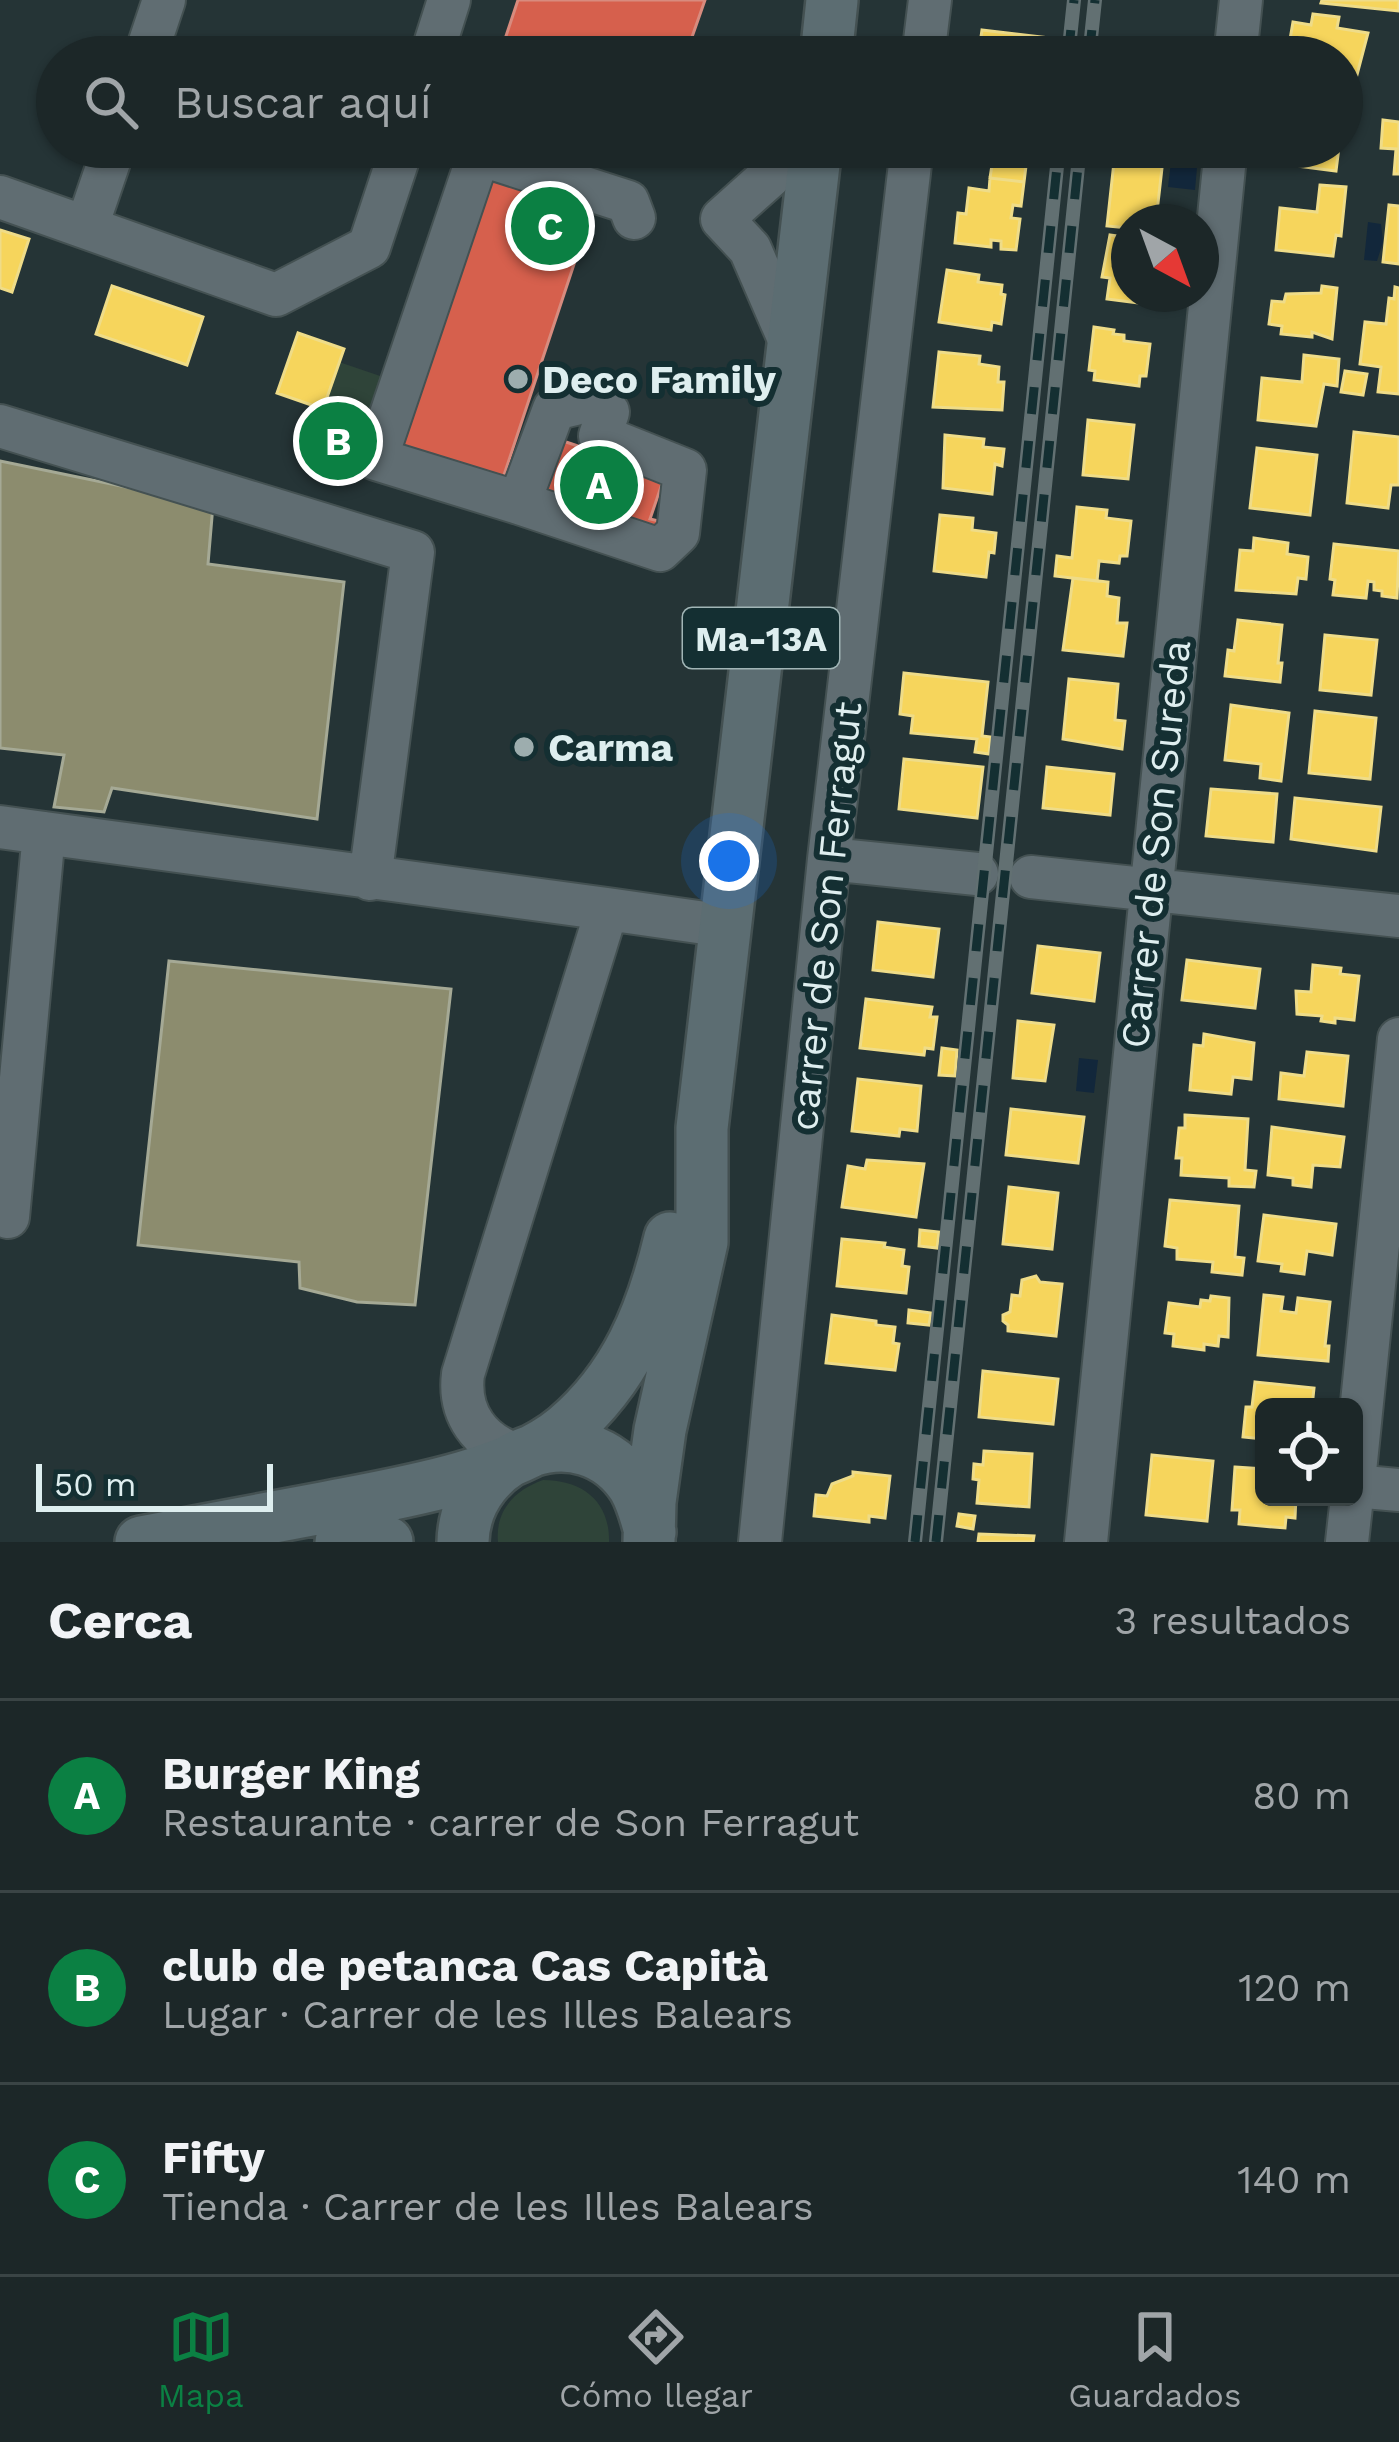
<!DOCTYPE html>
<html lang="es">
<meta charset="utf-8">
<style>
:root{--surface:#1c2728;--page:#252f30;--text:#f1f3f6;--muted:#a0a5a8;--line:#3a4445;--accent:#0b8043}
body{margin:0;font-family:"Work Sans",sans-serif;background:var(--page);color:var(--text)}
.controls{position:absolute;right:36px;bottom:36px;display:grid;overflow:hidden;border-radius:18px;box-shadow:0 3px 9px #0004}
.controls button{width:108px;height:108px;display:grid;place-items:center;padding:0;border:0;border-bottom:3px solid var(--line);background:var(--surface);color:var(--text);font:60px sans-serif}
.compass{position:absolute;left:1111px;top:204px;width:108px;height:108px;border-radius:50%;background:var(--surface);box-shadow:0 3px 9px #0004;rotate:139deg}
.scale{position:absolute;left:36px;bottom:30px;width:237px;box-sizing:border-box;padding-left:12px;border:6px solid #deeeef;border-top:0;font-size:33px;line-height:42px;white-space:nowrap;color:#deeeef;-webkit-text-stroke:9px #142f32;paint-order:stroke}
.you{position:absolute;left:729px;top:861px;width:42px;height:42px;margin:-30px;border:9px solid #fff;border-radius:50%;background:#1a73e8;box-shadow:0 0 0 18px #1a73e833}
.badge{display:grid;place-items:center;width:78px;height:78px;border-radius:50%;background:var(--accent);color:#fff;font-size:39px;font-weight:700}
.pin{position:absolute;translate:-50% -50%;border:6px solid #fff;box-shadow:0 3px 12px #0006}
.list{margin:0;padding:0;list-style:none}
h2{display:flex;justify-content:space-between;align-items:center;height:156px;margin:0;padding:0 48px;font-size:51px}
h2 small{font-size:39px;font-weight:400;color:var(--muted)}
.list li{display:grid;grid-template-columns:78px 1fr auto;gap:36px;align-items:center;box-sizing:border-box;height:192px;padding:0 48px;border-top:3px solid var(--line)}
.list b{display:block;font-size:45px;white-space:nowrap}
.list p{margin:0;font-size:39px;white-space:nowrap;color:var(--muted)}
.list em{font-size:39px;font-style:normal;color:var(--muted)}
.icon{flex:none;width:66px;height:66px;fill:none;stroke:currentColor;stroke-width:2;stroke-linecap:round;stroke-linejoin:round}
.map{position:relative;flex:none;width:1399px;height:1542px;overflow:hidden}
.search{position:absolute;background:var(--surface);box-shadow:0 3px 9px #0004;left:36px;right:36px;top:36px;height:132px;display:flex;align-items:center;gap:30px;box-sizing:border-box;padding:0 42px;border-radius:66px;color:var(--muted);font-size:45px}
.sheet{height:732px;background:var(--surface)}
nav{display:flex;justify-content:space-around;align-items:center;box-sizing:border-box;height:168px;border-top:3px solid var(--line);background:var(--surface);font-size:33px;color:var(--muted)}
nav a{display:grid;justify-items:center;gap:6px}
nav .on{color:var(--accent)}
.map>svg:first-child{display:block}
.green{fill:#2f4439}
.water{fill:#12273b}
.homes{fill:#f6d55c;stroke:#efdc88;stroke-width:3}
.shops{fill:#d6604d;stroke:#d88b7e;stroke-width:3}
.industry{fill:#8c8c6e;stroke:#a5a995;stroke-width:3}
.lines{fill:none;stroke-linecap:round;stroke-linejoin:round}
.minor-casing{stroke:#445152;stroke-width:46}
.major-casing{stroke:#445152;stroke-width:56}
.minor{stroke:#606d72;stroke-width:42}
.major{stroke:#5c6d72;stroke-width:51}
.rail-casing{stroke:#627072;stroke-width:14}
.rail{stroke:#142f32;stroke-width:9;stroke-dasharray:27;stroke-linecap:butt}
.poi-dot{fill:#9dadae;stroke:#142f32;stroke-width:4.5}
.labels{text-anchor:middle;stroke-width:12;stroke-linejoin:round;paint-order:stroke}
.shield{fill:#142f32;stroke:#a1b5b6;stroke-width:3}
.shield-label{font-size:36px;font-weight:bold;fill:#deeeef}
.poi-label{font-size:39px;font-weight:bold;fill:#deeeef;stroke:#142f32;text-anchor:start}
.street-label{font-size:39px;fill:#deeeef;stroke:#142f32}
</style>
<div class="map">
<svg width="1399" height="1542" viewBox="0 0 1399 1542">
<rect width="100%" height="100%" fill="#253436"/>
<path class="green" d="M339,362l47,16 -19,56 -47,-15z
M543,1480c39,0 67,21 66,62h-111c-3,-32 17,-52 45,-62z"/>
<path class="water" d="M1172,153l26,3 -3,34 -27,-3z
M1368,222l13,2 2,18 -6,19 -13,-1z
M1079,1058l19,2 -4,33 -18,-2z"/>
<path class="homes" d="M1322,0h77v11l-78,-8z
M1313,14l26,3 -2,11 31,5 -15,57 -11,-2v-31h-55l6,-35 18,3z
M982,30l77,9 -2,18h-79z
M1383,120l16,2v52h-5l2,-25 -15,-1z
M974,147h46l-1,10 8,1 -3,24 -34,-4 2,-13 -20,-2z
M1283,147h56l-3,24 -55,-7z
M1115,153l48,6 -6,53 39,5v5h-67v6l-22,-2z
M990,178l34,4 -3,24 -8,-1 -2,13 9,1 -4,31 -15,-1v-8l-10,-1v7l-36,-4 3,-30 8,1 3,-26 20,3z
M1320,185l26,2 -5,49 -5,-1 -3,21 -57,-6 4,-42 37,4z
M1389,205l10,1v58l-16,-2z
M0,230l29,9 -17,53 -12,-4z
M1110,235l16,2 3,57h20l-2,10 -40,-5 3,-21 -8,-1z
M947,270l32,5 -1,7 24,3 -1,9 4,1 -4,29 -9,-2 -1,8 -52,-8z
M112,286l91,31 -16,48 -91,-31z
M1322,286l15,2 -5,51 -20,-7v5l-31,-3 1,-8 -13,-2 3,-23 12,1 2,-8 35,-1z
M1395,287l4,1v106l-21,-2 3,-25 -21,-3 5,-42 21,2 3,-26 5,1z
M1094,327l20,3 -1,4 11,1v6l26,3 -4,32h-6l-1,10 -45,-6 1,-9 -6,-1z
M298,333l46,16 -21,60 -46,-16z
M939,352l41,4 -1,8 20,3 -1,15h6l-2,28 -69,-3z
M1304,355l35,4 -2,27 -13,-2 -8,42 -58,-6 4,-42 40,4z
M1345,371l22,3 -4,21 -22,-3z
M320,419l47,15 -10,29 -47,-15z
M1088,420l46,5 -6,54 -45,-4z
M1354,432l45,5v48h-8l-3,23 -41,-5z
M945,435l39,4 -1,8 21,2 -2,17 -7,-2 -3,30 -49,-6z
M1257,448l60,7 -7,60 -60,-7z
M1077,507l30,3 -1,8 25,3 -4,35h-7l-1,7 -20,-2 -2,20 -42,-5 2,-20 15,2z
M940,515l33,3 -1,12 24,3 -2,20 -5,-1 -3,25 -52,-6z
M1254,538l34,5 -1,11 21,3 -2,22 -8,-1 -2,16 -60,-4 4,-40 13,1z
M1334,544l65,7 -2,47 -15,-2v-5l-8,-1v-8l-6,-1 -2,17 -33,-3 2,-15 -5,-1z
M1073,578l35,4 -1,14 12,2 -2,25h10l-4,33 -60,-6z
M1238,620l44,5 -4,38h4l-2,19 -55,-6 3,-26 6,1z
M1325,635l52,5 -6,55 -51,-5z
M904,673l84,9 -6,54 9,1 -2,17 -14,-2 2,-13 -66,-6 2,-17 -13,-2z
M1069,679l49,5 -3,36 10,1 -3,28 -59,-10z
M1231,705l58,8 -8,68 -21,-3 1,-14 -36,-4z
M1315,711l61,7 -6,61 -61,-6z
M904,759l79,8 -6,51 -78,-9z
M1047,767l67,7 -4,41 -67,-7z
M1211,789l66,5 -4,48 -67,-6z
M1295,798l86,9 -5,44 -85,-12z
M878,922l61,7 -6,48 -60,-7z
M1038,946l62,7 -6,48 -62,-8z
M1187,960l73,9 -5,39 -73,-8z
M1313,965l28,3 -1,6 19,2 -5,44 -19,-2v5l-14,-2 1,-5 -25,-2 -1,-23 15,1z
M866,999l66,8 -2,10h7l-4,32 -8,-1 -1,7 -64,-7z
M1018,1021l36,4 -9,56 -32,-3z
M1204,1034l50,9 -3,36 -18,-2 -2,17 -41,-4 4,-45 9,1z
M942,1048l15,2 -2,26 -16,-1z
M1307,1052l41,4 -5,50 -64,-7 2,-26 23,3z
M858,1079l63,7 -4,45 -17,-2 -1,7 -47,-5z
M1011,1109l73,8 -6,46 -72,-8z
M1185,1115l63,4 -3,51 11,1 -2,16 -25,-1v-8l-48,-3 1,-17h-6l3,-30h6z
M1272,1127l72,10 -4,30 -27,-2 -2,22 -18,-2v-7l-25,-3z
M867,1160l57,4 -8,53 -74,-10 6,-41 17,3z
M1009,1187l49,6 -6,56 -49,-5z
M1170,1200l69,6 -4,51 9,1 -2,17 -30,-3 1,-10 -36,-3v-11l-12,-2z
M1264,1215l72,9 -4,31 -25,-4 -3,23 -23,-3 1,-7 -24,-3z
M920,1230l19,2 -2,16 -18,-2z
M842,1239l43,4 -1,4 20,3 -2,16 7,1 -3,26 -69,-7z
M1036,1276l4,6 22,2 -6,52 -48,-5v-6l-5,-4v-6l7,-3 2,-17 8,1 2,-16z
M1264,1295l19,2 -2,14 15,2 2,-15 32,4 -5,44h4l-1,15 -70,-6z
M1211,1296l18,2 -1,39 -9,-1 -1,10 -14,-2v6l-31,-4 1,-12 -9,-1 4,-30 31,4 1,-7 9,1z
M909,1310l22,3 -2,12 -21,-2z
M832,1315l44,6v4l19,2 -2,16 6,1 -4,26 -69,-7z
M983,1371l75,8 -5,45 -74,-7z
M1255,1382l59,6 -2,19h-48v32l-21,-2 3,-30h6z
M984,1451l48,3 -3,53 -52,-4 2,-23 -6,-1 1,-15 9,1z
M1152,1455l61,6 -6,60 -61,-6z
M1235,1467l29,2v28h32l-1,21 -9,-1 -1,11 -46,-4 1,-14h-8z
M853,1472l37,4 -5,42 -16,-2v6l-55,-6 2,-21 11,1 5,-12 21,-8z
M959,1514l16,2 -2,13 -16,-3z
M979,1534l55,2 -1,6h-55z"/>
<path class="shops" d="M518,0h187l-20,57h-186z
M482,174l110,36 -91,274 -110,-36z
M560,440l105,35 -15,44 9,2 -5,13 -120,-41z"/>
<path class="industry" d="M0,461l213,44 -5,59 136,18 -27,237 -205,-31 -8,24 -50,-5 10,-52 -64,-7z
M169,961l282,28 -36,316 -58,-3 -57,-14 -1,-26 -161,-17z"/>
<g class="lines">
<defs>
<path id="minor" d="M145,57l19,-57
M431,57l18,-57
M923,57l7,-57
M1235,57l6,-57
M774,147l-4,29 -48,43 28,30 42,97
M0,197l276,98 93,-48 33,-100
M87,226l27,-79
M575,404l-21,5 -35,94 -143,-44 103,-305 149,48 6,16
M0,426l413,126 -43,327
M519,503l141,47 18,-17 7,-63 -85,-34 8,-24
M0,827l607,82
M829,859l148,15
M1031,877l368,39
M8,1217l36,-384
M517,1455c-37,-12 -59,-41 -54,-81l144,-465 119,17
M1354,1481l45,-442
M1354,1486l45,4
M760,1542l69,-683 83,-712
M1086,1542l140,-1395
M1347,1542l5,-45"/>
<path id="major" d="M826,57l6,-57
M141,1542c60,-11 121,-23 181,-34 72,-14 188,-32 244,-79 60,-51 86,-116 104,-191
M341,1542h46
M463,1542c2,-89 120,-134 171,-55 8,14 12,29 16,45
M649,1542l1,-40 10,-72 42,-188v-114l114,-981"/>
</defs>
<use href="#minor" class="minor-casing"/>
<use href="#major" class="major-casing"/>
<use href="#minor" class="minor"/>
<use href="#major" class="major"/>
<defs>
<path id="rail" d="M1068,57l6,-57
M1089,57l6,-57
M915,1542l144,-1395
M936,1542l144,-1395"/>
</defs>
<use href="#rail" class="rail-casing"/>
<use href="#rail" class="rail"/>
</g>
<g class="poi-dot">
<circle cx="518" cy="379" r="12"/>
<circle cx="524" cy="747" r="12"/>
</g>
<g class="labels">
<rect class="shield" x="683" y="608" width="156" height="60" rx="9"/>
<g class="shield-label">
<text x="761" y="651">Ma-13A</text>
</g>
<g class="poi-label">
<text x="542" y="393">Deco Family</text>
<text x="548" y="761">Carma</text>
</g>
<g class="street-label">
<text transform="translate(1155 844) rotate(-84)" y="14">Carrer de Son Sureda</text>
<text transform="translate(825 916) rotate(-84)" y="14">carrer de Son Ferragut</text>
</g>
</g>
</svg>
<div class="controls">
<button><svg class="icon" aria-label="locate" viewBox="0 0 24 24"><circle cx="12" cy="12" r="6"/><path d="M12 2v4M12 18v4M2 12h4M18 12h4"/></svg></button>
</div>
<svg class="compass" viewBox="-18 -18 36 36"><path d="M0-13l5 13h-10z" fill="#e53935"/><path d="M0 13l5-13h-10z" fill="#a0a5a8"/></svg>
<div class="scale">50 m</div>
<div class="you"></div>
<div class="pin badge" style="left:599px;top:485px">A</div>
<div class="pin badge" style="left:338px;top:441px">B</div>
<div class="pin badge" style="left:550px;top:226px">C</div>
<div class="search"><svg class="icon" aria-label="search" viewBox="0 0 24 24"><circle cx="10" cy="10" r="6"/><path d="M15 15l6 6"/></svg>Buscar aquí</div>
</div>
<section class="sheet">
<h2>Cerca<small>3 resultados</small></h2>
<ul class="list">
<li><span class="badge">A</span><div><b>Burger King</b><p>Restaurante · carrer de Son Ferragut</p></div><em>80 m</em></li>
<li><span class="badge">B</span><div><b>club de petanca Cas Capità</b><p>Lugar · Carrer de les Illes Balears</p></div><em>120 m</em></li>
<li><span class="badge">C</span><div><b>Fifty</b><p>Tienda · Carrer de les Illes Balears</p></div><em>140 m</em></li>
</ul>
</section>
<nav>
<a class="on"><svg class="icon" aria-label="map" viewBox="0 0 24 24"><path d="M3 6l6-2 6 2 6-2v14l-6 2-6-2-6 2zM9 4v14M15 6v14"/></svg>Mapa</a>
<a><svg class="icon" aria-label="directions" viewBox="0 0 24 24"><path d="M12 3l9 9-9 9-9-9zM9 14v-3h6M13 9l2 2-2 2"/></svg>Cómo llegar</a>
<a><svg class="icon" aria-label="saved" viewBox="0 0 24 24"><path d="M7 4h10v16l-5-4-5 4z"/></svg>Guardados</a>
</nav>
